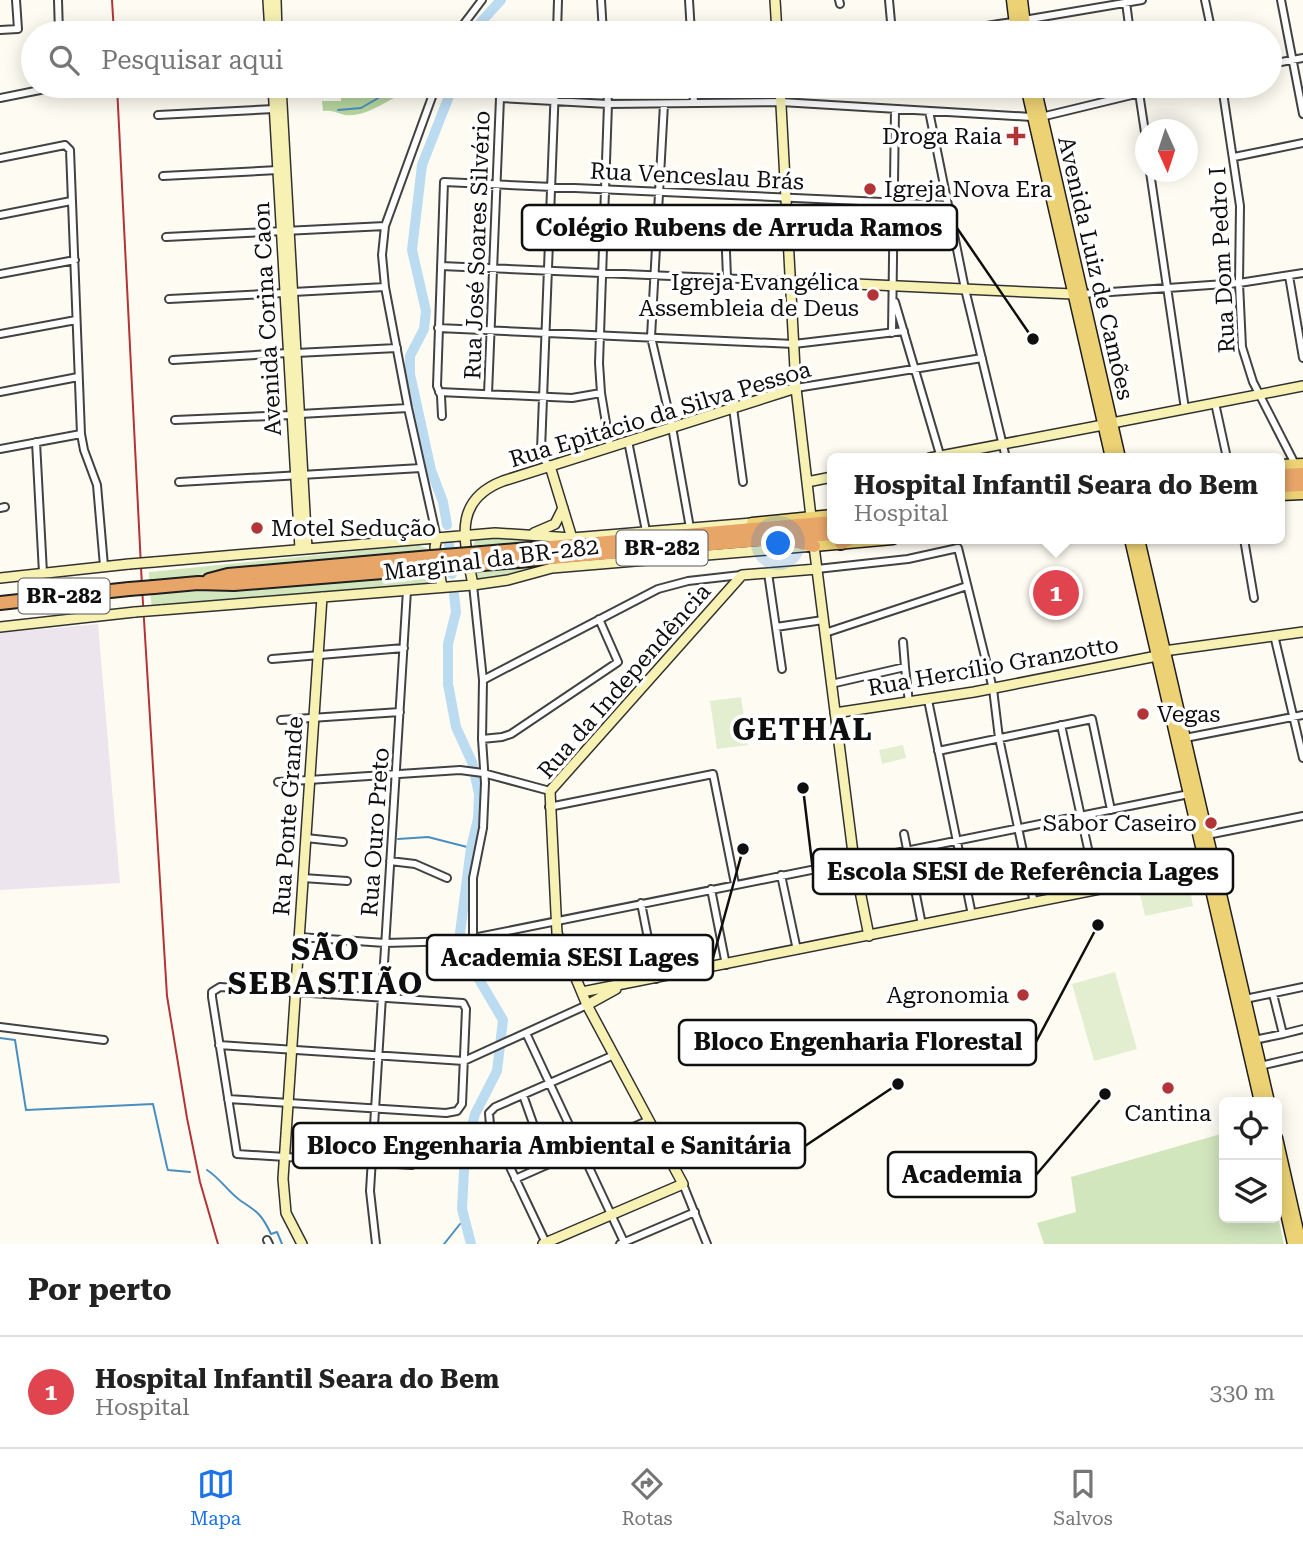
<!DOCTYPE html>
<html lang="pt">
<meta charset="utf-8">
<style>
:root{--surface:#fff;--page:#f2f2f2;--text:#222;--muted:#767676;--line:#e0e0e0;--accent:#1a73e8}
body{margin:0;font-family:"Roboto Serif",serif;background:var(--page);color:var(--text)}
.controls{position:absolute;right:21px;bottom:21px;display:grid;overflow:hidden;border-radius:10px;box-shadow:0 4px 18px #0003}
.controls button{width:63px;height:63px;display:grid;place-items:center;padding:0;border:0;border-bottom:2px solid var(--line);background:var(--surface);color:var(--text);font:35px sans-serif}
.compass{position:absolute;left:1135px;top:119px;width:63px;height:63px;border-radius:50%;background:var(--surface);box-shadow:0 4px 18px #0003;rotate:177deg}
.you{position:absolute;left:779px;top:544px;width:24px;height:24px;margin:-18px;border:5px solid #fff;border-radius:50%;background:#1a73e8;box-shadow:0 0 0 10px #1a73e833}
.badge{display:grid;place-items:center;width:46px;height:46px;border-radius:50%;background:var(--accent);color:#fff;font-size:23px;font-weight:700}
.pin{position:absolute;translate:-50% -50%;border:4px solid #fff;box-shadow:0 2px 7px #0006}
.popup{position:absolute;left:827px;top:453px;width:458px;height:91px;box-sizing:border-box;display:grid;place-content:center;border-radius:10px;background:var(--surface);filter:drop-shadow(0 2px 5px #0005);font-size:23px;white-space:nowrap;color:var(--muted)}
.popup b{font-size:26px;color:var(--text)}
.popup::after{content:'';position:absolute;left:50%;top:100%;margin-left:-14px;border:14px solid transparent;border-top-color:var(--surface)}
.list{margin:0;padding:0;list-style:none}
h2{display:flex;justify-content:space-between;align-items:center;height:91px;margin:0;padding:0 28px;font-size:30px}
h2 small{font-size:23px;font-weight:400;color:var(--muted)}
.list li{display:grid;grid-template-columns:46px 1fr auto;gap:21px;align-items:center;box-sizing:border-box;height:112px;padding:0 28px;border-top:2px solid var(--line)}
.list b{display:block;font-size:26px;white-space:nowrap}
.list p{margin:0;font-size:23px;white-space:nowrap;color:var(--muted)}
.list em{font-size:23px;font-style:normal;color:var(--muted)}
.icon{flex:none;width:38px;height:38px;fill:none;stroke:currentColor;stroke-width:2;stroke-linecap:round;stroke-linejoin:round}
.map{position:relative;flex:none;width:1303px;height:1244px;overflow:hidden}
.search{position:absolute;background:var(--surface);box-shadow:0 4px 18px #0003;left:21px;right:21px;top:21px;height:77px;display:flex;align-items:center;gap:18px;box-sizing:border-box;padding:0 24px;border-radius:38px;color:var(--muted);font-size:26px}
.sheet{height:203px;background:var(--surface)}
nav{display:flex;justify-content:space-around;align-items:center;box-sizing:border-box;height:98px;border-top:2px solid var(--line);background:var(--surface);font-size:19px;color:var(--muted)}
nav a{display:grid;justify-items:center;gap:4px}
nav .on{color:var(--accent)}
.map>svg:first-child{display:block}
.industrial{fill:#ece5ed}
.green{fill:#d2e6be}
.forest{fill:#b6d59f}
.pitch{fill:#e2eecf}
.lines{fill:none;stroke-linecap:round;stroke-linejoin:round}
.stream{stroke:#498ec1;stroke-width:2}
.river{stroke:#bbdbf1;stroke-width:10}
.street-casing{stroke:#424242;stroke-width:10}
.secondary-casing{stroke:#313131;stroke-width:12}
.primary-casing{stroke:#202020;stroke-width:13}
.highway-casing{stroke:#202020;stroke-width:16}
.street{stroke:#fff;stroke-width:6}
.secondary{stroke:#f7f2b4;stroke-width:9}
.primary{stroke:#ecd275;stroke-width:10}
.highway{stroke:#e7a568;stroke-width:12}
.rail{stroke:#b33436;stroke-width:2}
.secondary-bridge-casing{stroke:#313131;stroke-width:12;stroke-linecap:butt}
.highway-bridge-casing{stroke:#202020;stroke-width:16;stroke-linecap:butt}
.secondary-bridge{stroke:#f7f2b4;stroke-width:9}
.highway-bridge{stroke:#e7a568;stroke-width:12}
.poi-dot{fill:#b33436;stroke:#fff;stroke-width:2.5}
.labels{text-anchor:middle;stroke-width:7;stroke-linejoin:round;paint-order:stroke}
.shield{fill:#fff;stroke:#575757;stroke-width:2}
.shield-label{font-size:21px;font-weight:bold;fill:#0f0f0f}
.poi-label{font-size:23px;fill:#0f0f0f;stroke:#fff;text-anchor:end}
.street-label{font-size:23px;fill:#0f0f0f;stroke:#fff}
.district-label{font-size:30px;font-weight:bold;letter-spacing:2px;fill:#0f0f0f;stroke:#fff}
.leader{fill:none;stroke:#0f0f0f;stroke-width:2.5}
.callout-dot{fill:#0f0f0f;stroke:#fff;stroke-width:2.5}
.callout{fill:#fff;stroke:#0f0f0f;stroke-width:2.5}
.callout-label{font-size:24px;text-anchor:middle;font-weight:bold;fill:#0f0f0f}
</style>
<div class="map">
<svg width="1303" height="1244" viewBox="0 0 1303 1244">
<rect width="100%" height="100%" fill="#fefcf2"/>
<path class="industrial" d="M98,624l22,259 -120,7v-257z"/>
<path class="green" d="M497,537l55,3 2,2 -81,6 2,-10z
M417,545l9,3 4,6 -205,19 -26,5 -50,5v-11z
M528,565l3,1 -2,2 -26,9 -23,3 -4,-3 -2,-8z
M432,573v7l-8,5 -272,23 -2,-15 84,-3z
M1090,858l7,32 -63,13 -7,-32z
M1224,1133v85h53v-6l7,32h-240l-7,-21 39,-11 -5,-35z"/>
<path class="forest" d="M389,86h17l1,5c-18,8 -41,27 -62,24 -9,-2 -12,-5 -22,-4l-1,-10h19v-7l18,-1z"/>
<path class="pitch" d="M741,697l7,48 -31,4 -7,-48z
M903,745l3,13 -24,6 -3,-14z
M1085,862l4,21 -35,7 -4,-21z
M1188,879l5,27 -48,10 -6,-27z
M1115,972l22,77 -43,12 -22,-77z"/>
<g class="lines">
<path class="stream" d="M338,110l23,-2 38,-22
M398,839l30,-2 43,11
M0,1038l15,2 11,70 127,-6 14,63 1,3 22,2
M207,1170c13,8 21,22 34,31 17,11 21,14 30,33l6,-2 5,12
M444,1244l16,-20 5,-3"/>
<path class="river" d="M471,33l30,-33
M447,525l-4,-23 -12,-32 -21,-96v-18l14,-27 2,-18 -14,-61 10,-85 31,-79
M449,544l3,30
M454,594l2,18 -8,32v40l8,43 16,35 7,32 -1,25 -7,29 -11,85v14l43,73 -6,51 -22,43 -10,37 -3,58 9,35"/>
<defs>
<path id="street" d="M58,0l1,33
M601,0l2,33
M689,0l2,33
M839,0l1,4
M889,0l3,33
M1205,0l7,33
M1281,0l22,114
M1126,2l4,31
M1024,20l118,-20
M0,30l18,-1 -2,-29
M457,33l25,-33
M557,33l1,-33
M946,33c24,-3 45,-9 69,-11
M1270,64l33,-6
M436,86l-51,140 -3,29 3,32 23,121 29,130
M607,86l1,18 -9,259 2,30 9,54
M693,86l1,17
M1138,86l8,53
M1222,86l18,120 -1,77 3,64 11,35 42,82
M0,98l60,-12
M664,104l-13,233 21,90 18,101
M929,111l36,178 41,169
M158,115l116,-6
M1234,157l69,-14
M0,158l65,-13 5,5 11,284 3,16 13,35 7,81
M1150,172l35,237
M163,176l115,-6
M0,215l71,-14
M725,225l2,53
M166,237l219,-11
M441,266l349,15
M0,274l75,-14
M1289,276l14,82
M293,292l92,-5
M1082,294l157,-11 64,-10
M169,299l116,-6
M895,302l46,156
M438,328l356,16 110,-13
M892,333l3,-224
M0,334l76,-14
M296,353l101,-5
M173,360l115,-7
M796,388l186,-30
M0,392l78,-15
M439,392l133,6 29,-5
M488,394l12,-296 108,6 173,-2 251,15h9l128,-31
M1215,403l12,55
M733,408l10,74
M300,414l108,-6
M442,416l-1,-20 -4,-10 7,-204 504,23
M175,420l117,-5
M628,441l18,90
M36,442l7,131
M0,449l81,-15
M550,466l-5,-5 -4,-11 14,-364
M179,482l242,-14
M0,508l5,-1
M1244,539l10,59
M817,569l91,-10 50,-11 35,141 6,49 35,165
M768,573l14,96
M473,585l10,95 -1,59 3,44 -2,45 -10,50v59
M776,627l47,-7
M825,633l142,-47
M1274,635l29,123
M903,642l2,25
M272,659l132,-11
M483,680l175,-91 30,-8 53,-6
M831,684l74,-17 4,36
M928,700l44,215
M281,720l119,-8
M1061,725l36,165
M1185,738l118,-23
M482,739l20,-2 9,-3 107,-72 -19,-43
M938,751l154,-32 19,91
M278,782l182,-12 23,3 67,18
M549,807l164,-33 22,110
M904,834l18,91
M1207,835l96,-19
M306,838l37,4
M390,861l25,3 32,14
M1027,871l63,-13
M781,875l16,75
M303,878l44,3
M711,889l15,76
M641,903l15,76
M299,937l86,6 73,-2 731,-147
M1245,999l58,-12
M0,1027l104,13
M526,1033l98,209
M1283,1034l20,-5
M1254,1040l29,-6 -10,-40
M219,1045l245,16 123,-56
M1260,1066l43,-10
M523,1095l12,34
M228,1099l218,14 11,-2 5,-7 4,-95 -3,-6 -243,-16 -8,5v5l25,157 175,11
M515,1179l134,-59
M683,1184l24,60
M267,1240l2,4
M546,1243l-56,-118 -1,-12 6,-6 119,-52
M376,1244l-6,-53 37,-601
M620,1244l75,-32"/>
<path id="secondary" d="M268,0l2,33
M276,0l1,33
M775,0l2,33
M273,86l27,463
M281,86l26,463
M780,86l16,302 15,129
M790,281l283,13
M1112,423l191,-37
M930,458l173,-33
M550,466l22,72
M807,482l25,-5
M534,533l21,-9 8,-16
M437,538l-2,9 7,40
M154,562l341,-29 77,5 180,-15
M0,578l129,-14
M473,585c-8,-43 -22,-84 30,-104l293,-93
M161,610l312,-25 35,-5 44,-12 262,-22 40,315 15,75
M0,627l135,-15
M1164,651l139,-19
M835,713l139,-21 183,-36
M582,992l624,-124
M587,1005l29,-16
M302,1244l-16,-31 -3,-34 39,-582
M543,1244l140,-60 -96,-179 -30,-72 -7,-142 192,-216 75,-6"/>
<path id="primary" d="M1012,0l4,33
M1022,0l4,33
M1026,86l85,372
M1035,86l85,372
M1280,465l23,-1
M1280,495l23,-1
M752,523l80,-8
M1130,539l130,563
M1139,539l130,563
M814,546l79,-7
M1277,1138l24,106
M1277,1173l16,71"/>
<path id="highway" d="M1280,475l23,-1
M1280,486l23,-1
M792,541l22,5
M841,543l9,-4
M482,553l350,-31
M483,564l349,-30
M209,580l19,-5 203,-18
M154,587l44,-4 36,1 198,-16
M0,603l129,-14"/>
</defs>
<use href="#street" class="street-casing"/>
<use href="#secondary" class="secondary-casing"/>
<use href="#primary" class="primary-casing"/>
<use href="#highway" class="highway-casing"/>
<use href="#street" class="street"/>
<use href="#secondary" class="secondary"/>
<use href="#primary" class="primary"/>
<use href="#highway" class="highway"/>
<path class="rail" d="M112,0l2,33
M117,86l25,501 25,409 20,122 13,64 18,62"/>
<defs>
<path id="secondary-bridge" d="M129,564l25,-2
M135,612l26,-2"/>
<path id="highway-bridge" d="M431,557l51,-4
M432,568l51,-4
M129,589l25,-2"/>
</defs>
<use href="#secondary-bridge" class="secondary-bridge-casing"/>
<use href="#highway-bridge" class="highway-bridge-casing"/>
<use href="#secondary-bridge" class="secondary-bridge"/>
<use href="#highway-bridge" class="highway-bridge"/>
</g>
<g class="poi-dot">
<path d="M1012.5 125.5h7v7h7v7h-7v7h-7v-7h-7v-7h7z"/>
<circle cx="870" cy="189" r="7"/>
<circle cx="873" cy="295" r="7"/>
<circle cx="257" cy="528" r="7"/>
<circle cx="1143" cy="714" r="7"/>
<circle cx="1211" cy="823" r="7"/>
<circle cx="1023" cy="995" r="7"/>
<circle cx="1168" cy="1088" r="7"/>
</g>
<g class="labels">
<g class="shield">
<rect x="616.5" y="530.5" width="91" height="35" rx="5"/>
<rect x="18.5" y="578.5" width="91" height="35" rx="5"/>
</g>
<g class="shield-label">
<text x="662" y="555">BR-282</text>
<text x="64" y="603">BR-282</text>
</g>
<g class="poi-label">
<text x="1002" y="144">Droga Raia</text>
<text x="884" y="197" text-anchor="start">Igreja Nova Era</text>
<text x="859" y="290">Igreja Evangélica<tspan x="859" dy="26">Assembleia de Deus</tspan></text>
<text x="271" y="536" text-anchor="start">Motel Sedução</text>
<text x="1157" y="722" text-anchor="start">Vegas</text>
<text x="1197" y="831">Sabor Caseiro</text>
<text x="1009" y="1003">Agronomia</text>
<text x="1168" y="1121" text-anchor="middle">Cantina</text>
</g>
<g class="street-label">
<text transform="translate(697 176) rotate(3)" y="8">Rua Venceslau Brás</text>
<text transform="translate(477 245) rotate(-88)" y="8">Rua José Soares Silvério</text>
<text transform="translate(1222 260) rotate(-93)" y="8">Rua Dom Pedro I</text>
<text transform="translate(1096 268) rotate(77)" y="8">Avenida Luiz de Camões</text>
<text transform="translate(267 319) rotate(-93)" y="8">Avenida Corina Caon</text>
<text transform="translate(660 414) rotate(-17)" y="8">Rua Epitácio da Silva Pessoa</text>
<text transform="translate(491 559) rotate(-7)" y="8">Marginal da BR-282</text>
<text transform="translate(993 666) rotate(-10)" y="8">Rua Hercílio Granzotto</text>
<text transform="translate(624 681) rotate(-49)" y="8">Rua da Independência</text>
<text transform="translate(288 816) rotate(-86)" y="8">Rua Ponte Grande</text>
<text transform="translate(375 832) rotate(-86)" y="8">Rua Ouro Preto</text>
</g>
<g class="district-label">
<text x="803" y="740">GETHAL</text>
<text x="326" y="960">SÃO<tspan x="326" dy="34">SEBASTIÃO</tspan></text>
</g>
</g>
<path class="leader" d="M1033 339L957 228M803 788L813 871M743 849L713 958M1098 925L1036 1042M898 1084L805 1146M1105 1094L1036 1175"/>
<g class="callout-dot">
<circle cx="1033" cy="339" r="7"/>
<circle cx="803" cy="788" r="7"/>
<circle cx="743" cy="849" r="7"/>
<circle cx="1098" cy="925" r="7"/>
<circle cx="898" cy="1084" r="7"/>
<circle cx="1105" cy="1094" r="7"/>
</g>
<g class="callout">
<rect x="522" y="205" width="435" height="45" rx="7"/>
<rect x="813" y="849" width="420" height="45" rx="7"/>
<rect x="427" y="935" width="286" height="45" rx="7"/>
<rect x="679" y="1020" width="357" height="45" rx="7"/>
<rect x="293" y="1123" width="512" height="45" rx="7"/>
<rect x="888" y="1152" width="148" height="45" rx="7"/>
</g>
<g class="callout-label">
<text x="739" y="236">Colégio Rubens de Arruda Ramos</text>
<text x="1023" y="880">Escola SESI de Referência Lages</text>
<text x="570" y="966">Academia SESI Lages</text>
<text x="858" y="1050">Bloco Engenharia Florestal</text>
<text x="549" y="1154">Bloco Engenharia Ambiental e Sanitária</text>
<text x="962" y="1183">Academia</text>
</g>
</svg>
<div class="controls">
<button><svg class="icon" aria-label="locate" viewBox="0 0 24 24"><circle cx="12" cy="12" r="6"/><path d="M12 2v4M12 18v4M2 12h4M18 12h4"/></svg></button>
<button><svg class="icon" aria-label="layers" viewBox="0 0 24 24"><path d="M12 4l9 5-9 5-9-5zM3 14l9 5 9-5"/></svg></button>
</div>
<svg class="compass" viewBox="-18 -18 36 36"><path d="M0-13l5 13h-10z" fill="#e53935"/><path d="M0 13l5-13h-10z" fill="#767676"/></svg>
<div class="you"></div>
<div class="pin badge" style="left:1056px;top:593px;background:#e0444e">1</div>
<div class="popup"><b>Hospital Infantil Seara do Bem</b>Hospital</div>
<div class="search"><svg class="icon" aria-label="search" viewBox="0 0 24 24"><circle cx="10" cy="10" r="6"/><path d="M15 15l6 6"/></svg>Pesquisar aqui</div>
</div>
<section class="sheet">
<h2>Por perto<small></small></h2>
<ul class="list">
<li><span class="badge" style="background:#e0444e">1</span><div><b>Hospital Infantil Seara do Bem</b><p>Hospital</p></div><em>330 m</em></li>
</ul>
</section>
<nav>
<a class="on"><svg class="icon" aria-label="map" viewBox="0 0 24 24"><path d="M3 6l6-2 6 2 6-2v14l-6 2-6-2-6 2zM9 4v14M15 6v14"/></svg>Mapa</a>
<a><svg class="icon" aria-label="directions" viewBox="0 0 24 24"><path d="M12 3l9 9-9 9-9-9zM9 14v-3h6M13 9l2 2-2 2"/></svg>Rotas</a>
<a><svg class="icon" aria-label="saved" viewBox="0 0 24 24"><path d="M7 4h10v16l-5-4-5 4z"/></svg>Salvos</a>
</nav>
